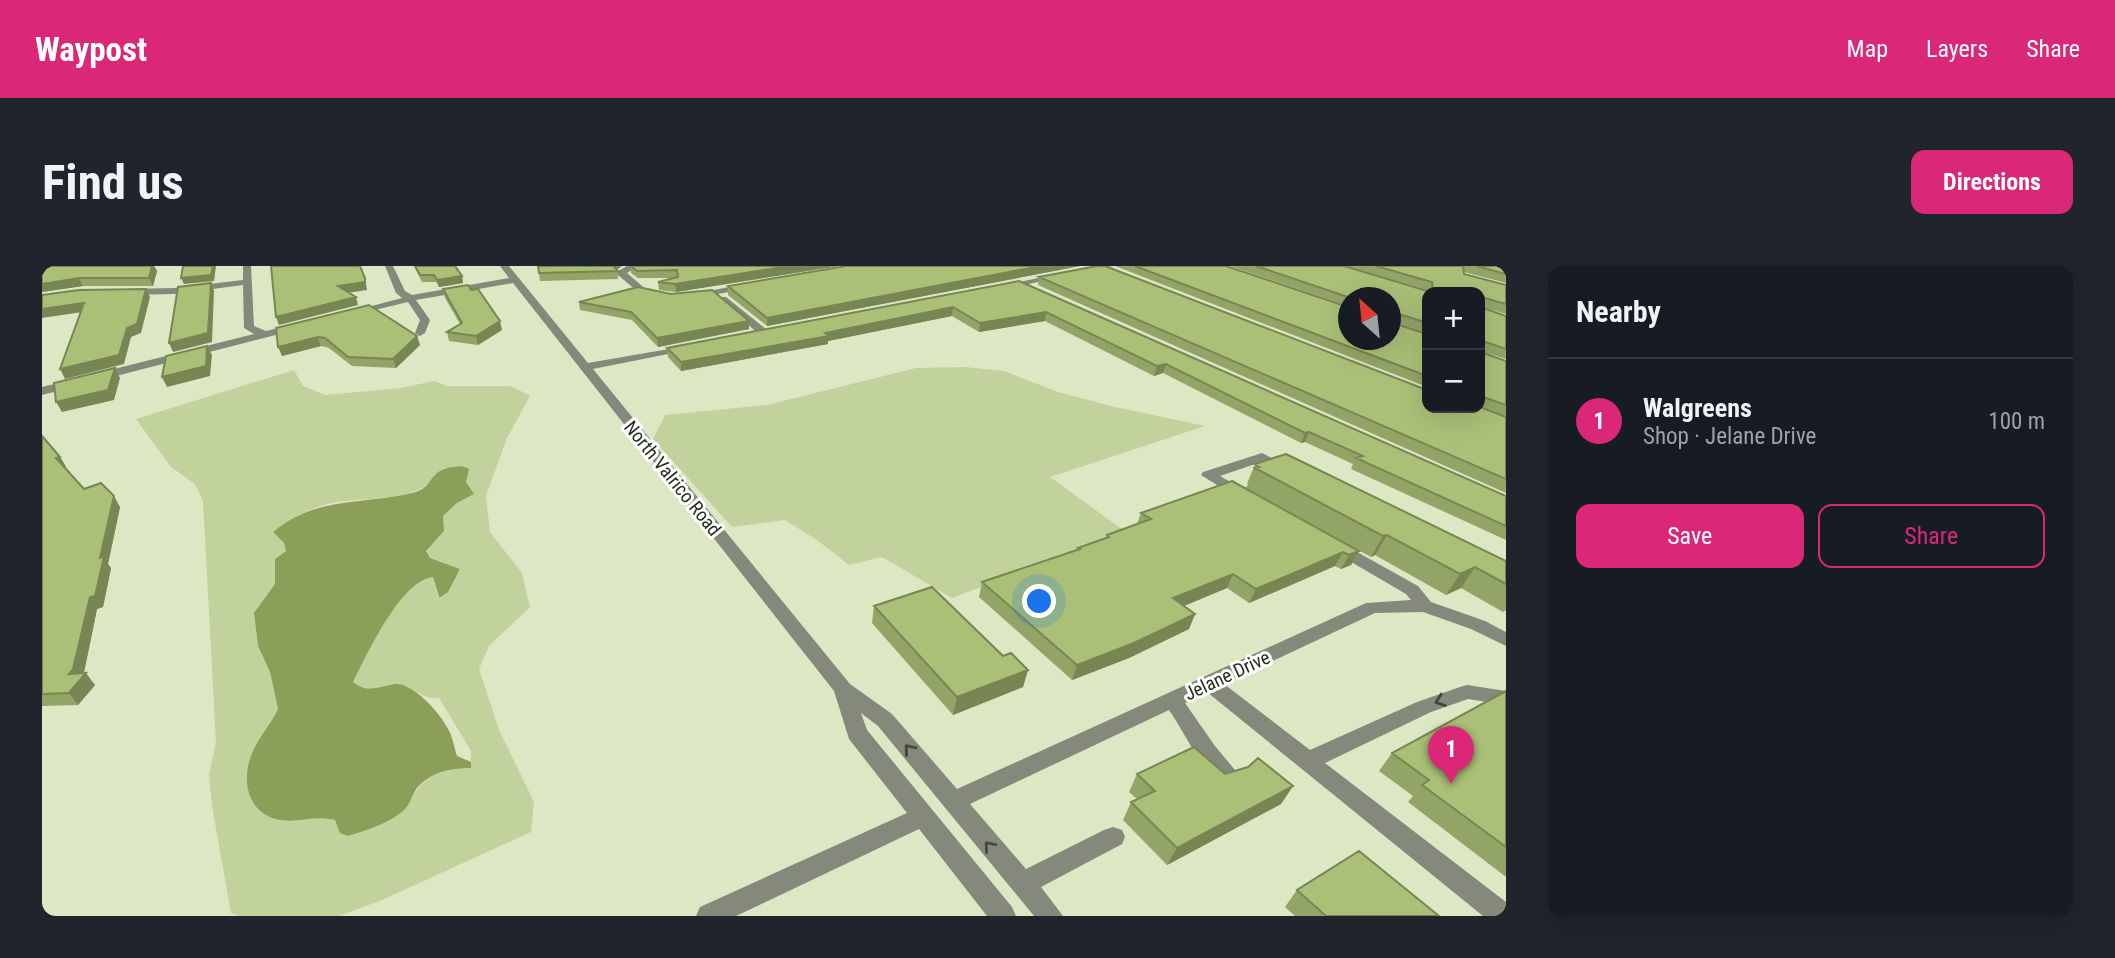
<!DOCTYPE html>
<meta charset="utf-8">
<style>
:root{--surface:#171b24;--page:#20242c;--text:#f1f3f6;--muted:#9ea1a6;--line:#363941;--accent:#db2777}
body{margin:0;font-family:"Roboto Condensed",sans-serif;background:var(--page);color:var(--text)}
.controls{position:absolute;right:21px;top:21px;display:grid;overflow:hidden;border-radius:14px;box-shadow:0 7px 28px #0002}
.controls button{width:63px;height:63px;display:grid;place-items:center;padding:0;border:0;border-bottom:2px solid var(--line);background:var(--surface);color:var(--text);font:35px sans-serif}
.compass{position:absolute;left:1296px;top:21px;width:63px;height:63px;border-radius:50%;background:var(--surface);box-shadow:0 7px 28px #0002;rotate:333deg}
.you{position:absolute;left:998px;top:336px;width:24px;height:24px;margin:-18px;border:5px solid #fff;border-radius:50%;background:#1a73e8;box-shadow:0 0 0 10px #1a73e833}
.badge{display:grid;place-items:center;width:46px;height:46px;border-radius:50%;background:var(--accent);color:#fff;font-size:23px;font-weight:700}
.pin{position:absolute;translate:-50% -58px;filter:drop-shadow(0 2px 4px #0008)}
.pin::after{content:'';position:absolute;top:37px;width:24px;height:21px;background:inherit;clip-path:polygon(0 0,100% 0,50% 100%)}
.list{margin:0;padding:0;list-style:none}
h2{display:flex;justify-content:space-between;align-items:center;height:91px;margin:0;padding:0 28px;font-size:30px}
h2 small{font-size:23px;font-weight:400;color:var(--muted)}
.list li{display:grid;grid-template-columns:46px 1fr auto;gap:21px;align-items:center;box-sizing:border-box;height:126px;padding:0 28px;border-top:2px solid var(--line)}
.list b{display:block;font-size:26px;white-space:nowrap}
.list p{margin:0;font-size:23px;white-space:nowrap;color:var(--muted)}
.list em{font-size:23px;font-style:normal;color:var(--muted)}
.actions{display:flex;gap:14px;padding:21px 28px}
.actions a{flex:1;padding:16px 0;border:2px solid var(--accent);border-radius:14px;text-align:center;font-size:24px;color:var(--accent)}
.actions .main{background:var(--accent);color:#fff}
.map{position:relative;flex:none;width:1464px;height:650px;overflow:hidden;border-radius:14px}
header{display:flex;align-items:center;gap:42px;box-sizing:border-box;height:98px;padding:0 35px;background:var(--accent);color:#fff}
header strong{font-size:33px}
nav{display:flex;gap:38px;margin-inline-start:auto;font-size:24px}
.intro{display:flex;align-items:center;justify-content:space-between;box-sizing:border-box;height:168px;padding:0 42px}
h1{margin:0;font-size:49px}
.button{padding:18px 32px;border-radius:14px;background:var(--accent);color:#fff;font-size:24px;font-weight:700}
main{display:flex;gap:42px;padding:0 42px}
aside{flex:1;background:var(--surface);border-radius:14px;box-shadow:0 7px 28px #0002}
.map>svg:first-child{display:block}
.green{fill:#c1d29d;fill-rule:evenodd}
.water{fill:#8b9f58}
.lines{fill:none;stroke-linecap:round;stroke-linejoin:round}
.minor{fill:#85897b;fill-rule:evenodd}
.wall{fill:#92a566}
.shaded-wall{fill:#778653}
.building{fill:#aac077;stroke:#778653;stroke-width:2}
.oneway{stroke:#43483a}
.labels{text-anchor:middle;stroke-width:6;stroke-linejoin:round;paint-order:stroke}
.street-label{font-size:19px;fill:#272c1e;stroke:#fff}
</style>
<header>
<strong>Waypost</strong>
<nav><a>Map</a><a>Layers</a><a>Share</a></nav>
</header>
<div class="intro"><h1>Find us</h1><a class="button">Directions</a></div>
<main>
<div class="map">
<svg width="1464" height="650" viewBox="0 0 1464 650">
<rect width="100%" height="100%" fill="#dce7c4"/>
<path class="green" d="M923,101l39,4 54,21 57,15 90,19 -155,51 76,55 -174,66 -70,-41 -33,8 -32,-25 -32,-20 -53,7 -79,-88 12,-24 102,-10 149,-37z
M252,104l9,16 22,9 75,-7 35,-7 11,5h65l19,10 -23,42 -21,58 4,36 32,41 8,34 -41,39 -10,23 20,61 35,72 -3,30 -149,68 -43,16h-99l-9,-3 -19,-107 -3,-31 7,-33 -13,-241 -8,-17 -24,-17 -35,-48zM394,208l38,20 -17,9 -14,13 1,15 -18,20 4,7 30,11 -19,28h-3l-5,-20c-33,4 -65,77 -80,105 20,15 33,-2 49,3 17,4 17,14 37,13l32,53v16c-23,1 -49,8 -59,32l-77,21 -16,-3 -37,3 -29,-69 25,-42 -8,-37 -12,-26 -4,-32 21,-30v-25l11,-8 -2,-8 -11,-11c15,-13 39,-24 58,-29 30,-6 91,0 105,-29z"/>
<path class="water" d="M420,200l7,3 -3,13 8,12 -17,9 -14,13 1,15 -18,20 4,7 30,11 -12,23 -7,5h-2l-6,-20c-33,4 -66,78 -80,105 15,12 26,4 42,2 18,-2 46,30 53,45 5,8 6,18 9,27l14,6v6c-20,0 -40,4 -54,20 -5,7 -7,17 -14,23 -15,13 -37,19 -55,25l-8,-3 -5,-13c-21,-5 -36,3 -54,0 -34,-5 -41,-41 -28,-69 6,-14 18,-27 25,-42l-8,-37 -12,-26 -4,-33 21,-29v-25l11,-8 -2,-8 -11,-11c43,-36 89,-27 139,-39 16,-4 15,-10 24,-19 7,-7 18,-7 26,-8z"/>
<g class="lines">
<path class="minor" d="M201,0h8l3,60 12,5 33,-8 5,3 -1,2 -261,67v-8l212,-53 -10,-6 -1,-43 -68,9 -50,1 -5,-3 5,-3 50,-1 68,-8z
M343,0h8l12,25 7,4 97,-17 -9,-12h9l79,97 104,-18 2,2 -6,3 -95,19 257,315 42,30 65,75 409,-186 45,-3 -5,-6 -77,-45 -2,-3 2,-3h12l77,43 13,16 54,19 21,11v14l-35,-17 -48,-17 -48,1 -151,71 86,66 107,-48 43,-15 7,-2 39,6v14l-38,-6 -37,13 -106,51 181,139v14h-23l-276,-224 -22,11 30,43 25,30 -3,6c-5,2 -11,4 -16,0 -21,-13 -37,-51 -52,-72l-199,94 56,65 78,-39 9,-3 9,3 3,7 -3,7 -81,43 22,29h-29l-156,-190 -17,-13 6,17 145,177 4,9h-29l-68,-87 -183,87h-40l4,-9 207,-94 -58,-74 -15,-48 -321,-408 -97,17 14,20 -5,13 -5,3 -5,-3 5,-13 -12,-18 -58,14 -5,-3 57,-15 -6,-5z
M585,0h11l-11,7 22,19 13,3v4l-19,-3 -25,-21v-4z
M1053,0h18l-112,24 -5,-3z
M707,17l3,1v4l-58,10 -5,-3z
M678,31h6l41,33v4h-8l-39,-33z
M1220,187l33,17 -7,4 -27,-12 -41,14 28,16 2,3 -2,3h-10l-37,-23 2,-3z"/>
</g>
<path class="wall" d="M0,0h112l3,5 -4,15h-70l-41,6z
M372,0h41l7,10 1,7 -24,4 -3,-5h-14z
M496,0h84l-6,4 2,1v8l-78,2z
M589,0h207l-162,26 -17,-2 -1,-8 17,-4h-37l-7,-5z
M804,0h234l-313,60 -39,-31v-9z
M1073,0h111l122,74 42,-42h-42v8l-118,-40h114l84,25v-1l-82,-24h160v17l-42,-11v2l42,11v29l-24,-7 1,1 23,8v43l-23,-7v1l23,8v132l-468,-208 1,-8 388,113 53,18v-116h-53v41l-34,-11 34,12v53z
M977,15l487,215v44l-155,-71 2,-5 -48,-22 -4,1 -138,-70 -9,3 -109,-55 -66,11 -27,-16 -124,25v3l-147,27 -13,-14 -1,-9z
M401,23l59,41 -24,15 -29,-4 -2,-9 13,-8 -15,-26z
M537,36l170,27 -91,18 -26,-27 -52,-10z
M234,62l141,8 3,9 -24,23 -44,-2 -23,-18 -8,-2 -39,10z
M0,170l18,21 6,10 -1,1 19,21 36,18 -12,57 3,4 -8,39 -6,2 -13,64 11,12 -17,20 -36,1z
M1213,198l251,97v49l-3,2 -42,-24 -15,7 -71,-40 -4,2 -125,-69 2,-4h-1z
M1099,247l218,38 -8,14 -10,4 -6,-3 -86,37 -22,-15 -43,18 11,8 -6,15 -60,29 -57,22 -93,-83 3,-15 95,-32 1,-2 28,-10 1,-3 30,-11z
M832,340l154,64 -5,17 -70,28 -81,-92z
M1464,425v186l-98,-75 5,-6 -34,-25 13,-18z
M1095,508h88l68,12 -12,18 -114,61 -44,-45 8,-18 6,-3 -8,-7z
M1255,624l142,26h-144l-10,-9z"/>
<path class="shaded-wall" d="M110,0h2l3,5 -4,15 -4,-8z
M171,0h3l-2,15 -30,3 -3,-6z
M571,0h9l-7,5z
M748,0h48l-162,26 -1,-8z
M999,0h39l-313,60v-8z
M420,10l1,7 -24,4 -2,-7z
M37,12l4,8 -41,6v-8z
M323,12l2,12 -27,4 -2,-8z
M169,17l3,8 -2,51 -39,10 -4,-9z
M104,23l4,8 -9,36 -10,4 -7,27 -59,15 -5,-10z
M314,31l2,8 -79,20 -3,-8z
M42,37l5,8 -47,7v-9z
M911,41l-1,9 -124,25v3l-147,27v-9z
M1004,46l-1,9 -66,11 1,-9z
M458,55l2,9 -24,15 -2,-9z
M707,55v8l-91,18 -1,-9z
M375,70l3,9 -24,23 -3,-9z
M276,71l3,9 -39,10 -4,-9z
M165,80l5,9 -2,21 -43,11 -5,-10z
M1124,98l-3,9 -9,3 3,-10z
M73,102l5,10 -6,22 -52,12 -6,-10z
M1267,166l-4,10 -4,1 4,-10z
M18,191l6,10 -4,2 -6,-11z
M72,230l6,11 -12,57 3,4 -8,39 -6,2 -14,68 3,-4 9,12 -17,20 -9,-12v-19l31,-116z
M1345,269l-12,20 -4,2 12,-21z
M1317,285l-8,14 -10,4 8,-14z
M1301,286l-8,14 -86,37 7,-14z
M1433,301l-14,21 -15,7 14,-21z
M1191,308l-6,14 -60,25 6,-15z
M1153,348l-6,15 -60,29 -57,22 5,-15z
M986,404l-5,17 -70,28 4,-18z
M1251,520l-12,18 -114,61 10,-17z"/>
<path class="building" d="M0,0h110l-3,12h-70l-37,6z
M141,0h30l-2,9 -30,3z
M229,0h89l5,12v4l-27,4 18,11 -80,20z
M373,0h40l7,10 -25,4 -3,-5h-14z
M496,0h75l5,5 -79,2z
M589,0h159l-115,18 -17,-2 20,-5 -1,-7 -40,1z
M804,0h195l-274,52 -39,-32z
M1055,0h8l322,124v18l53,-1 26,10v62l-467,-202z
M1093,0h91l122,41v33h42v-42h-39l-95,-32h88l87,26h-4v31l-31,-10 -3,2v8l34,11v42z
M1334,0h87l1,8 42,11v19l-21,-6 -3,3 1,7 23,8v33l-20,-7 -4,3 1,8 23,8v44l-26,-9v-104h-47l-1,-10z
M1435,0h29v8z
M977,15l487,215v30l-150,-68 7,-2 -54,-24 -4,1 -139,-69 -9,2 -111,-54 -66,11 -27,-16 -128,26 4,3 -148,26 -14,-14z
M169,17l-3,50 -39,10 9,-56z
M426,19l3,5 7,-1 22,32 -24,15 -29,-4 15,-9 -19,-34z
M596,21l33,7 41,-4 37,31 -92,17 -26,-26 -52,-10z
M104,23l-9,35 -10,4 -8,27 -59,14 24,-66 -42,6v-14l37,-5z
M327,39l48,31 -24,23 -45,-2 -23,-19 -7,-1 -40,10 -2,-19z
M165,80l-1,20 -44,11 4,-21z
M73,102l-7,22 -52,12 -2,-19z
M0,170l18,21 -4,1 28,31 17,-6 13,13 -14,62 4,-1 -9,39 -5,1 -17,72 -4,5 17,-1 -17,20 -27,1z
M1244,188l220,107v23l-31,-17 -15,7 -73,-39 -4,1 -128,-68 4,-1 -4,-3z
M1190,215l127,70 -10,4 -6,-3 -87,37 -23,-15 -60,24 22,16 -61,29 -57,22 -95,-83 98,-33 -2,-1 31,-11 -2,-2 44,-16 -10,-6z
M890,321l71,69 8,-3 17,17 -71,27 -83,-91z
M1464,425v156l-84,-62 7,-5 -37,-27z
M1152,481l31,27 23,-7 10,-9 35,28 -116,62 -46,-46 24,-11 -18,-17z
M1317,585l80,65h-113l-29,-26z"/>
<defs><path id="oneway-chevron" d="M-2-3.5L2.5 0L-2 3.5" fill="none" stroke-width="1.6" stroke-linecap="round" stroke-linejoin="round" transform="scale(1.75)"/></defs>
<g class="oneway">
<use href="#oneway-chevron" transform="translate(1398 435) rotate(161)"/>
<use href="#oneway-chevron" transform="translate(867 483) rotate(-130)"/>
<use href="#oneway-chevron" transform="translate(947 580) rotate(-130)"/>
</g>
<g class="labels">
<g class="street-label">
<text transform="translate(631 212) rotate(51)" y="7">North Valrico Road</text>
<text transform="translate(1185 409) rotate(-25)" y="7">Jelane Drive</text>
</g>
</g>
</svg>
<div class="controls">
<button>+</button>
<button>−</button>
</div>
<svg class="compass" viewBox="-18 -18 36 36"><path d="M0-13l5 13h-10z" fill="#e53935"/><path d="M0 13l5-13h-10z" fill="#9ea1a6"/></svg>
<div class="you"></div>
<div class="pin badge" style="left:1409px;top:518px">1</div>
</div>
<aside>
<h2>Nearby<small></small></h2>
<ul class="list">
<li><span class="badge">1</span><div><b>Walgreens</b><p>Shop · Jelane Drive</p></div><em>100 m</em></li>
</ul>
<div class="actions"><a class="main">Save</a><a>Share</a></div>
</aside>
</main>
